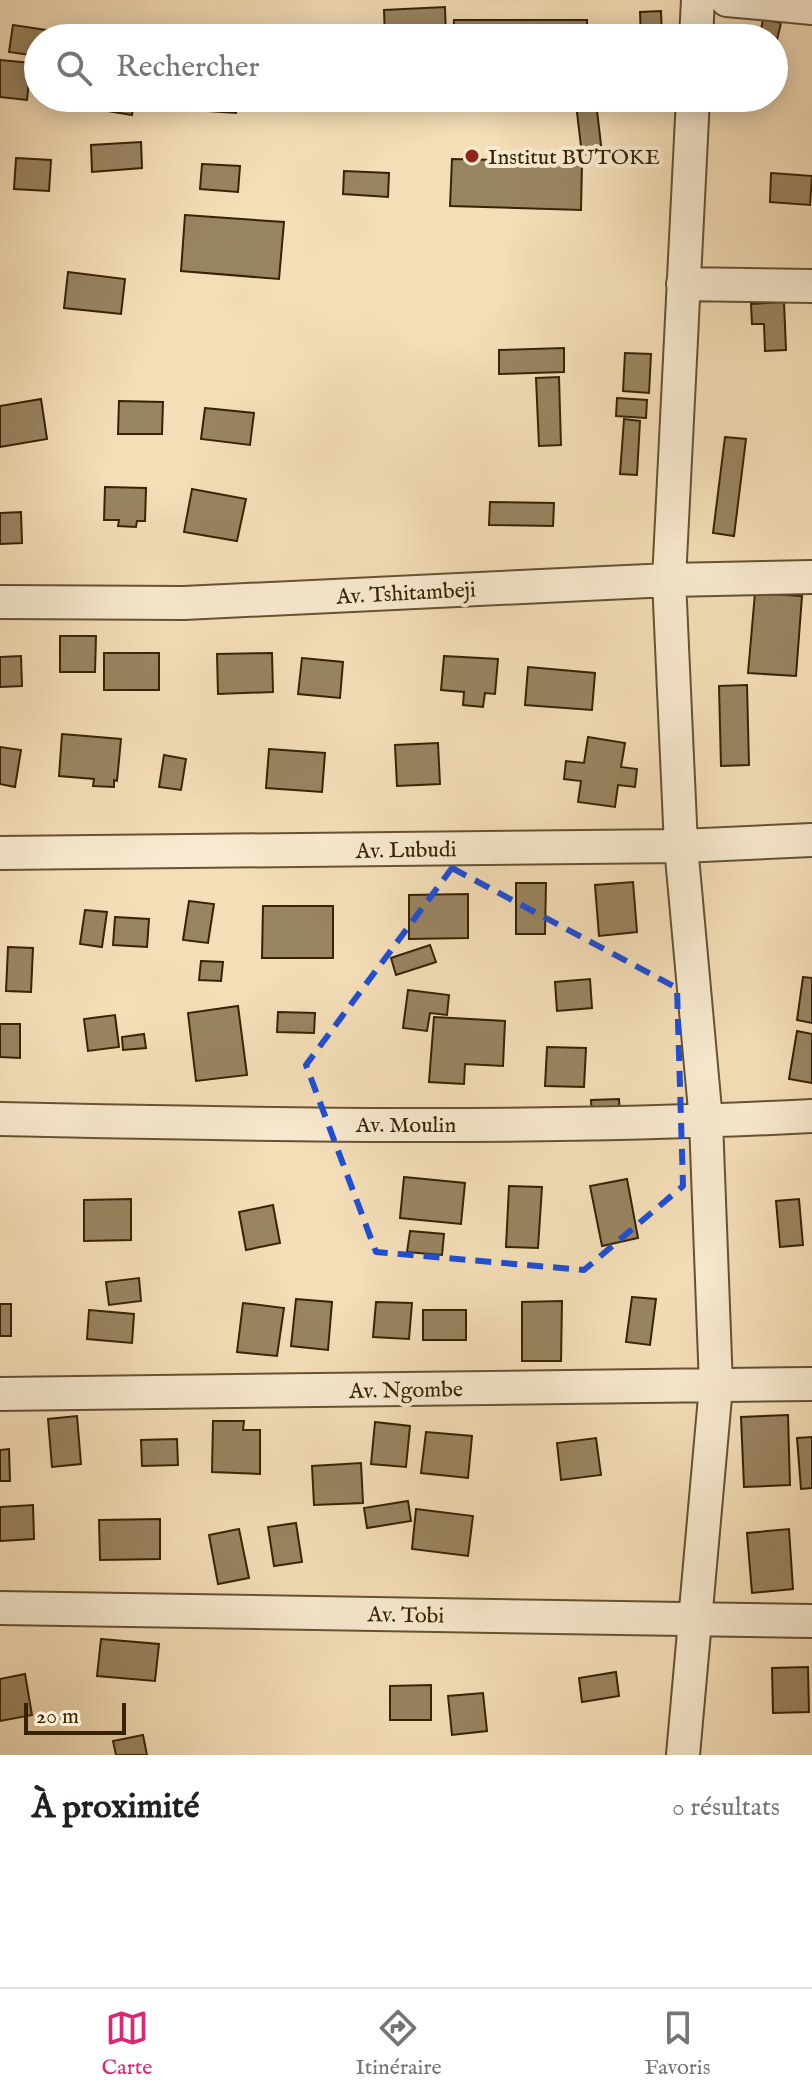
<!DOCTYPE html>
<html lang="fr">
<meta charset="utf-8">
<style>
:root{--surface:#fff;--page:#f6f6f6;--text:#202124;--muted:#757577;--line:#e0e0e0;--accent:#db2777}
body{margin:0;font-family:"IM FELL English",serif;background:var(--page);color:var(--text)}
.scale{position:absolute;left:24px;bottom:20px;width:102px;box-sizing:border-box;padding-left:8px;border:4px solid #372304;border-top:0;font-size:22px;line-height:28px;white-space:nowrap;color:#372304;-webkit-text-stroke:6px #f8ead0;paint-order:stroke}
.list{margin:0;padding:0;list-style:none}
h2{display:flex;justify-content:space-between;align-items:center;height:104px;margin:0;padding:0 32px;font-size:34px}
h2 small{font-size:26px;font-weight:400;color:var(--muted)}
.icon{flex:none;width:44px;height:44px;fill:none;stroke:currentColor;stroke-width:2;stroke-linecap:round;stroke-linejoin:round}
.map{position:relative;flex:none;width:812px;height:1755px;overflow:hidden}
.search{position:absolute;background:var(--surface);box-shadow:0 4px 20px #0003;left:24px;right:24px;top:24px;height:88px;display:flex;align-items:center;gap:20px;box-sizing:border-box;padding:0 28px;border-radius:44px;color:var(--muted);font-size:30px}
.sheet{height:232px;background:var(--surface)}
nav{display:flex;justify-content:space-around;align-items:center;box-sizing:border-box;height:112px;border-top:2px solid var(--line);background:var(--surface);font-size:22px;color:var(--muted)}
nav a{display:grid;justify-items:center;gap:4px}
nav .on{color:var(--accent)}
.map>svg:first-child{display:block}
.building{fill:#998461;stroke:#372304;stroke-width:2}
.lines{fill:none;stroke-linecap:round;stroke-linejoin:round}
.minor-casing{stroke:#665231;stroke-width:36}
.minor{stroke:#f8ead0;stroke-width:32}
.marked{fill:none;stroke:#1d4ed8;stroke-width:6;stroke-dasharray:16 10;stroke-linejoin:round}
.poi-dot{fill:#8f2418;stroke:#f8ead0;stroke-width:3}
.labels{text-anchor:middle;stroke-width:8;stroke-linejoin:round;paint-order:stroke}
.poi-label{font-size:22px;fill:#372304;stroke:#f8ead0;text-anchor:start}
.street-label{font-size:22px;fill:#372304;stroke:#f8ead0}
</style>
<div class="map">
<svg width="812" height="1755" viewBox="0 0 812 1755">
<rect width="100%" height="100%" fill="#f4deb7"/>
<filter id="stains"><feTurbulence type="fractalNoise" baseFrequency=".0025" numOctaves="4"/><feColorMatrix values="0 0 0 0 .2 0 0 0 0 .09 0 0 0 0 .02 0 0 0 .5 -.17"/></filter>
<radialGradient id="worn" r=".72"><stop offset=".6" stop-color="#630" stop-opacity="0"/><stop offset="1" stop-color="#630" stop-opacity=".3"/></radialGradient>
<path class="building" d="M445,7l1,31h-61l-1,-28z
M661,11l1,27h-21l-1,-26z
M763,19l18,4 -4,17 -17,-4z
M454,20h133v18h-134z
M13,25l54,8 -1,5h-28v18l-29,-4z
M0,60l31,3 -4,37 -27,-3z
M91,98h43l-2,17 -43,-7z
M211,98h27l-2,15 -27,-2z
M596,102l6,51 -20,2 -6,-51z
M141,142l1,26 -50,4 -1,-27z
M16,158l35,2 -2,31 -35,-2z
M452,159l130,3 -1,48 -131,-4z
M202,164l38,2 -2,26 -38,-3z
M344,171l45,2 -1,24 -45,-3z
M771,173l41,3 -2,29 -40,-3z
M185,215l99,7 -5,57 -98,-8z
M68,272l57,7 -4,35 -57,-6z
M784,302l2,48 -21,1 -1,-27h-12l-1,-20z
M564,348v24l-65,2v-24z
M625,353l26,1 -2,39 -26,-2z
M559,377l2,68 -22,1 -3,-68z
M617,398l30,2 -1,18 -30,-2z
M41,399l6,40 -47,8v-41z
M119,401l44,1 -1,32h-44z
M205,408l49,5 -4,32 -49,-6z
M624,419l16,2 -3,54 -17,-1z
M725,437l21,2 -12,97 -21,-3z
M105,487l41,1 -1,33h-8l-1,6 -18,-1 1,-6h-15z
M192,489l54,10 -9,42 -53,-9z
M490,502l64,1 -1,23 -64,-1z
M21,512l1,31 -22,1v-31z
M755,593l47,3 -6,80 -48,-3z
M60,636h36l-1,36h-35z
M104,653h55v37h-55z
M272,653l1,39 -55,2 -1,-40z
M21,656l1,30 -22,1v-30z
M444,656l54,3 -3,35 -10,-1 -2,14 -20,-2 1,-13 -23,-2z
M302,658l41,4 -3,36 -42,-4z
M528,667l67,6 -3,37 -67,-5z
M747,685l2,80 -28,1 -2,-80z
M62,734l59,5 -4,42 -3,-1v7l-21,-1 1,-7 -35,-3z
M588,737l37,6 -4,24 16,2 -2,18 -17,-2 -3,22 -37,-5 3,-21 -17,-2 2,-18 18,2z
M438,743l2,41 -43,2 -2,-41z
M0,747l21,3 -6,37 -15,-3z
M269,749l56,4 -3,39 -56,-4z
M164,755l22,4 -5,31 -22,-3z
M633,882l4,50 -38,4 -4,-51z
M516,883h30l-1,51h-29z
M468,894v44l-59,1v-44z
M189,901l25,3 -6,39 -25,-3z
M263,906h70v52h-71z
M85,910l22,2 -5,35 -22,-3z
M115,917l34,2 -2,28 -34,-2z
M430,945l6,17 -40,13 -5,-17z
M8,947l25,1 -2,44 -25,-1z
M201,961l22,1 -2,19 -22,-1z
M803,977l9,1v45l-15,-3z
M590,979l2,29 -35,3 -2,-29z
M408,990l41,5 -2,20 -17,-2 -3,18 -24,-3z
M238,1006l9,69 -51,6 -8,-68z
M278,1012l37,1 -1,20 -37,-1z
M115,1015l4,32 -31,4 -4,-32z
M434,1017l71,4 -2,45 -38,-2 -1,20 -35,-2z
M0,1024h20v34l-20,-1z
M797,1031l15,3v49l-23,-4z
M144,1034l2,14 -23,2 -1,-13z
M547,1047l39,1 -2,39 -39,-1z
M619,1099l1,16 -28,2 -1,-17z
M404,1177l61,6 -4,41 -61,-6z
M627,1179l11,59 -36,8 -12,-60z
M509,1186l33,1 -4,61 -32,-1z
M131,1199v41l-47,1v-41z
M799,1199l4,46 -23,2 -4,-46z
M273,1205l7,38 -34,7 -7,-38z
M410,1231l34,3 -2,21 -35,-3z
M139,1278l2,23 -32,4 -3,-23z
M632,1297l24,2 -6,46 -24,-3z
M296,1299l36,3 -4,48 -37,-4z
M562,1301l-1,60h-39v-59z
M376,1302l36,1 -3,36 -36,-2z
M243,1303l41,5 -7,48 -40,-4z
M0,1304h11v32h-11z
M89,1310l45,4 -2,29 -45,-4z
M423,1310h43v30h-43z
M788,1415l2,70 -46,2 -3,-70z
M77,1416l4,48 -29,3 -4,-48z
M213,1421h31l-1,9h17v44l-48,-2z
M375,1422l35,4 -4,41 -35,-3z
M426,1432l46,4 -4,42 -47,-5z
M812,1437v51l-11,1 -4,-51z
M596,1438l5,37 -40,5 -4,-37z
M177,1439l1,26 -36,1 -1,-26z
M9,1449l1,32h-10v-31z
M361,1463l2,40 -49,2 -2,-39z
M408,1501l3,20 -44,7 -3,-20z
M33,1505l1,34 -34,2v-34z
M416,1509l57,7 -5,40 -56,-7z
M160,1519v40l-60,1 -1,-40z
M296,1523l6,39 -28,4 -6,-39z
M239,1529l10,49 -31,6 -9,-49z
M789,1529l4,60 -41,4 -5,-60z
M101,1639l58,5 -4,37 -58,-5z
M808,1667l1,45 -36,1 -1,-45z
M616,1672l3,24 -37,6 -3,-24z
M25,1674l7,41 -32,6v-42z
M431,1685v35h-41v-34z
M483,1693l4,38 -35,4 -4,-39z
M143,1735l4,20h-31l-3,-14z"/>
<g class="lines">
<defs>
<path id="minor" d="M727,0l85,8
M696,38l2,-38
M683,284l129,2
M0,602l184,1 485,-23 143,-3
M0,853l681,-7 131,-6
M0,1119c270,6 542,11 812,-3
M0,1394l812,-10
M0,1608l812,13
M683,1755l33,-369 -10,-265 -25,-275 -12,-266 24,-482"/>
</defs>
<use href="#minor" class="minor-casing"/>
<use href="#minor" class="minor"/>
</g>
<path class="marked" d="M452,868l225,120 6,198 -99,84 -208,-18 -70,-187z"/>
<circle class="poi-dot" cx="472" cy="156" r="8"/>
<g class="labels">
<g class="poi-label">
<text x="488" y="164">Institut BUTOKE</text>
</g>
<g class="street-label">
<text transform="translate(406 592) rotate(-3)" y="8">Av. Tshitambeji</text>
<text transform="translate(406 849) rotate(-1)" y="8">Av. Lubudi</text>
<text x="406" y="1132">Av. Moulin</text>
<text transform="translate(406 1389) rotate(-1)" y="8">Av. Ngombe</text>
<text transform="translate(406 1614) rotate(1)" y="8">Av. Tobi</text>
</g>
</g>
<rect width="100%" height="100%" filter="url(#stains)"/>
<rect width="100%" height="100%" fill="url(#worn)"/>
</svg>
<div class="scale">20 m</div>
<div class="search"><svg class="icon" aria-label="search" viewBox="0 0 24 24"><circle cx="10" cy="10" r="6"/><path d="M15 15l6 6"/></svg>Rechercher</div>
</div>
<section class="sheet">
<h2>À proximité<small>0 résultats</small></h2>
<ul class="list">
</ul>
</section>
<nav>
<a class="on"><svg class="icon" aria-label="map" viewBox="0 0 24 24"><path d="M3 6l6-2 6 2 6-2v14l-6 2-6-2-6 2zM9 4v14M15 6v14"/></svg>Carte</a>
<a><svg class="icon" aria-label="directions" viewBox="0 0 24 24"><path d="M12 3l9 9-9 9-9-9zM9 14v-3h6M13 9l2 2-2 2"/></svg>Itinéraire</a>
<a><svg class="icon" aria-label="saved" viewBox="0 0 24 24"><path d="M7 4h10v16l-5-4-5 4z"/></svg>Favoris</a>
</nav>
